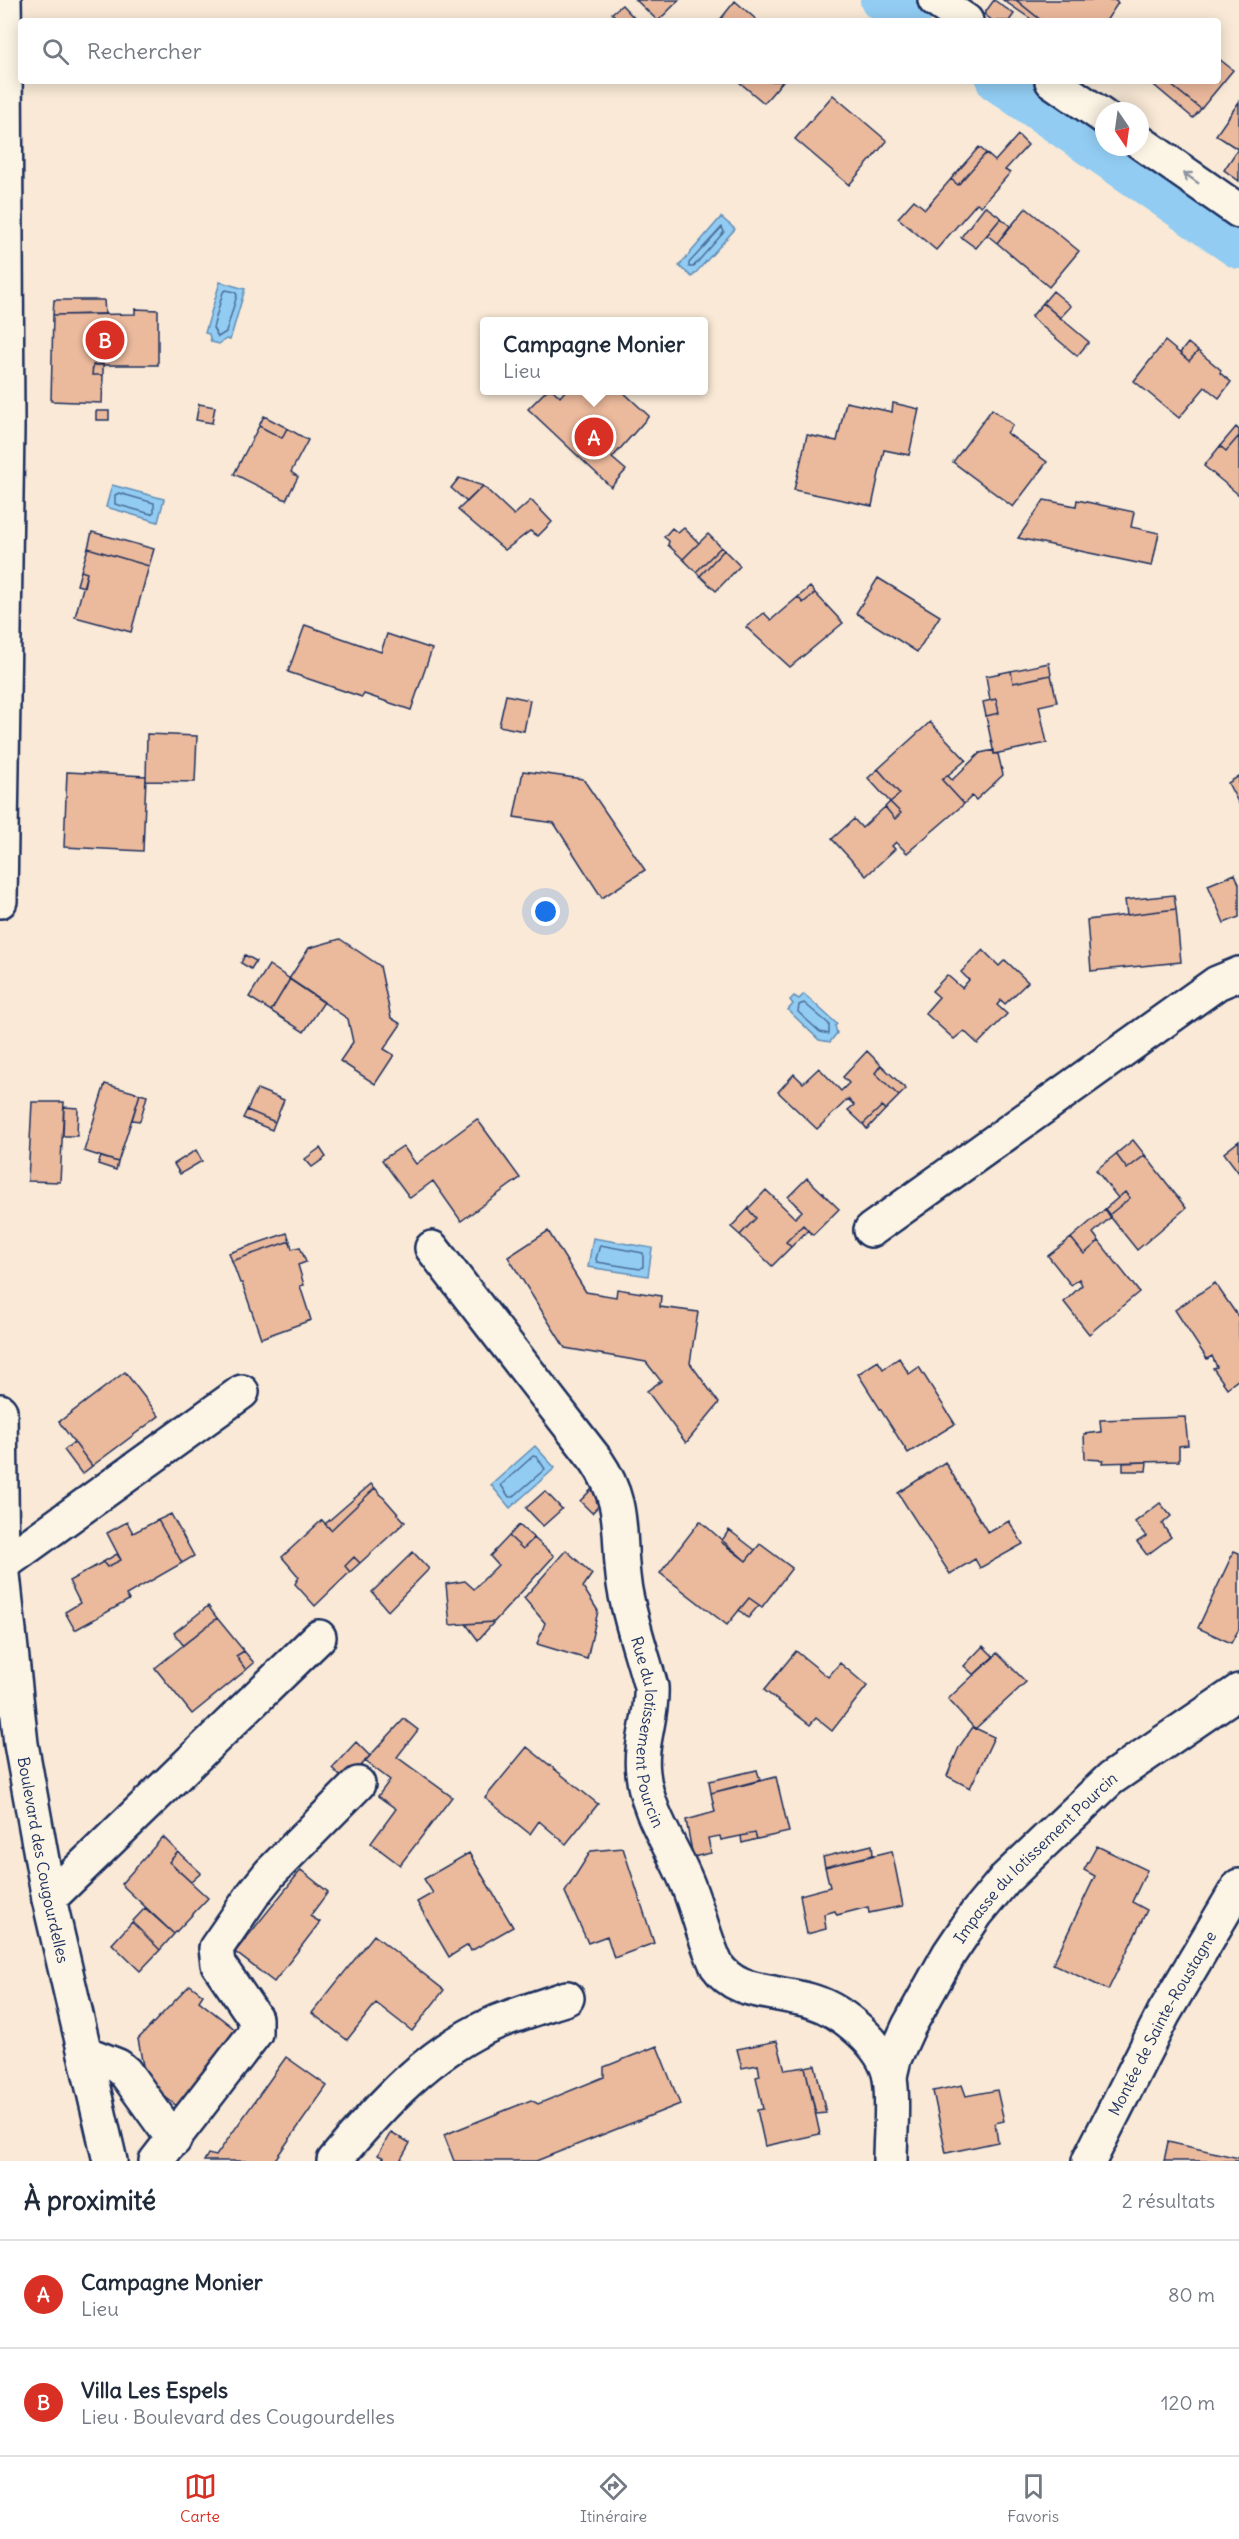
<!DOCTYPE html>
<html lang="fr">
<meta charset="utf-8">
<style>
:root{--surface:#fff;--page:#f2f2f3;--text:#1f2937;--muted:#747a83;--line:#e0e1e3;--accent:#d93025}
body{margin:0;font-family:Delius,sans-serif;background:var(--page);color:var(--text)}
.compass{position:absolute;left:1095px;top:102px;width:54px;height:54px;border-radius:50%;background:var(--surface);box-shadow:0 3px 15px #0003;rotate:167deg}
.you{position:absolute;left:546px;top:912px;width:21px;height:21px;margin:-15px;border:4px solid #fff;border-radius:50%;background:#1a73e8;box-shadow:0 0 0 9px #1a73e833}
.badge{display:grid;place-items:center;width:39px;height:39px;border-radius:50%;background:var(--accent);color:#fff;font-size:20px;font-weight:700}
.pin{position:absolute;translate:-50% -50%;border:3px solid #fff;box-shadow:0 2px 6px #0006}
.popup{position:absolute;left:480px;top:317px;width:228px;height:78px;box-sizing:border-box;display:grid;place-content:center;border-radius:6px;background:var(--surface);filter:drop-shadow(0 2px 4px #0005);font-size:20px;white-space:nowrap;color:var(--muted)}
.popup b{font-size:22px;color:var(--text)}
.popup::after{content:'';position:absolute;left:50%;top:100%;margin-left:-12px;border:12px solid transparent;border-top-color:var(--surface)}
.list{margin:0;padding:0;list-style:none}
h2{display:flex;justify-content:space-between;align-items:center;height:78px;margin:0;padding:0 24px;font-size:26px}
h2 small{font-size:20px;font-weight:400;color:var(--muted)}
.list li{display:grid;grid-template-columns:39px 1fr auto;gap:18px;align-items:center;box-sizing:border-box;height:108px;padding:0 24px;border-top:2px solid var(--line)}
.list b{display:block;font-size:22px;white-space:nowrap}
.list p{margin:0;font-size:20px;white-space:nowrap;color:var(--muted)}
.list em{font-size:20px;font-style:normal;color:var(--muted)}
.icon{flex:none;width:33px;height:33px;fill:none;stroke:currentColor;stroke-width:2;stroke-linecap:round;stroke-linejoin:round}
.map{position:relative;flex:none;width:1239px;height:2161px;overflow:hidden}
.search{position:absolute;background:var(--surface);box-shadow:0 3px 15px #0003;left:18px;right:18px;top:18px;height:66px;display:flex;align-items:center;gap:15px;box-sizing:border-box;padding:0 21px;border-radius:6px;color:var(--muted);font-size:22px}
.sheet{height:294px;background:var(--surface)}
nav{display:flex;justify-content:space-around;align-items:center;box-sizing:border-box;height:84px;border-top:2px solid var(--line);background:var(--surface);font-size:16px;color:var(--muted)}
nav a{display:grid;justify-items:center;gap:3px}
nav .on{color:var(--accent)}
.map>svg:first-child{display:block}
.water{fill:#92ccf2;stroke:#628db7;stroke-width:1.5}
.lines{fill:none;stroke-linecap:round;stroke-linejoin:round}
.shore{stroke:#4b6e99;stroke-width:1.5}
.canal{stroke:#92ccf2;stroke-width:42}
.building{fill:#ebb99c;stroke:#1b2f5e;stroke-width:1.5}
.street-casing{stroke:#1b2f5e;stroke-width:38}
.secondary-casing{stroke:#1b2f5e;stroke-width:38}
.street{stroke:#fcf5e5;stroke-width:33}
.secondary{stroke:#fcf5e5;stroke-width:33}
.oneway{stroke:#8c92a2}
.labels{text-anchor:middle;stroke-width:5;stroke-linejoin:round;paint-order:stroke}
.street-label{font-size:16px;fill:#1b2f5e;stroke:#fcf5e5}
</style>
<div class="map">
<svg width="1239" height="2161" viewBox="0 0 1239 2161">
<rect width="100%" height="100%" fill="#f9e9d6"/>
<filter id="ink" filterUnits="userSpaceOnUse"><feTurbulence type="fractalNoise" baseFrequency=".0167" numOctaves="2"/><feDisplacementMap in="SourceGraphic" scale="12" xChannelSelector="R" yChannelSelector="G"/><feConvolveMatrix kernelMatrix="1 2 1 2 8 2 1 2 1" color-interpolation-filters="sRGB"/></filter>
<g filter="url(#ink)">
<path class="water" d="M721,217l14,12 -43,48 -13,-11z
M220,282l25,7 -15,51 -4,-1 -7,5 -8,-2 -2,-8 -4,-1z
M112,485l52,14 -6,23 -52,-15z
M804,994l33,30 -2,2 2,7 -7,9 -11,-2 -31,-30 5,-6 -3,-4 4,-4 5,3z
M593,1238l59,10 -4,28 -60,-9z
M535,1446l20,22 -45,40 -19,-23z"/>
<g class="lines">
<path class="shore" d="M722,227l2,5 -31,35h-4v-4z
M226,290l9,2 2,3 -11,37 -8,5 -5,-9 10,-36z
M119,493l35,10v9l-3,2 -36,-10v-9z
M804,1003l25,21v10l-9,-2 -22,-20 1,-7z
M600,1245l43,8v14l-3,2 -43,-7 -1,-3z
M533,1456l4,1 8,12 -32,28h-4l-8,-12z"/>
<path class="canal" d="M881,0l28,21
M997,81l242,167"/>
</g>
<path class="building" d="M636,0h43l-21,21z
M994,0l20,14 -5,7h-16l-9,-7z
M1003,0h13l26,21h-8z
M1016,0h98l4,3 -12,18h-64z
M735,1l23,20h-39z
M622,5l15,16h-18l-7,-8z
M1218,58l15,12 -32,39 -35,-28h52z
M738,81h45l-19,22z
M1149,81h17l35,28 -8,9z
M833,95l54,46 -38,44 -54,-46z
M1239,102v48l-23,-15z
M1018,135l10,10 -23,25 5,3 -29,33 -4,-3 -41,47 -38,-32 16,-18 11,9 26,-30 7,6 28,-32 9,8z
M979,147l7,6 -28,32 -7,-6z
M1238,149l1,1v31l-15,-11z
M985,206l16,12 -25,30 -15,-11z
M1026,208l53,43 -30,36 -52,-44z
M1001,218l9,8 -13,17 -10,-8z
M1053,291l18,15 -11,12 -17,-15z
M54,300h50l1,14 -52,1z
M1043,303l46,39 -12,14 -46,-39z
M135,309l23,1v55h-65l-1,10h11l-1,28 -51,-2 2,-86 82,-1z
M1165,341l24,20 9,-10 23,19 -1,3 11,9 -12,16 -14,-11 -26,31 -45,-37z
M1188,343l10,8 -9,10 -9,-8z
M103,364v11h-11l1,-10z
M547,390h6l7,7 6,-7h55l28,26 -37,42 14,12 -15,17 -83,-78z
M846,402l46,10 1,-9 26,6 -10,46 -25,-5 -12,56 -78,-16 13,-55 30,6z
M199,404l16,3 -3,16 -16,-3z
M992,409l21,16 -6,8 40,29 -34,45 -60,-45z
M96,411h13v9h-13z
M264,416l23,12 -5,10 -23,-12z
M259,426l23,12 5,-10 21,12 -17,32 7,5 -12,23 -52,-26z
M1236,427l3,3v6l-13,15 -6,-5z
M1239,436v59l-35,-29 16,-20 6,5z
M459,478l24,8 -16,16 -16,-14z
M483,486l31,29 17,-15 21,22 -14,14 -8,-5 -25,19 -47,-40z
M1044,500l32,6 1,-6 57,12 -3,15 28,6 -7,33 -134,-28z
M672,528l6,5 6,-5 15,15 -16,16 -15,-14 1,-4 -5,-4z
M92,532l62,17 -5,17 -61,-18z
M708,534l13,13 -25,25 -13,-13z
M721,547l3,3 -24,26 -4,-4z
M88,548l61,18 -18,66 -56,-15 12,-44 -6,-2z
M724,550l16,16 -24,25 -16,-15z
M81,571l6,2 -3,14 -7,-2z
M878,578l62,38 -23,36 -61,-39z
M810,587l5,6 -12,10 -5,-6z
M815,593l28,30 -53,44 -44,-40 18,-14 7,7 27,-23 5,6z
M305,625l76,27 6,-18 45,15 -21,61 -47,-16 -2,3 -74,-25z
M1049,663l2,12 -38,8 -2,-12z
M1011,671l2,12 38,-8 6,27 -18,4 8,37 -53,11 -8,-38 13,-3 -3,-14 -6,1 -4,-24z
M506,695l24,5 -6,31 -25,-5z
M996,699l3,14 -13,3 -3,-14z
M930,722l36,38 -24,20 22,24 -57,49 -11,-11 -4,4 3,3 -29,27 -34,-37 22,-20 8,9 23,-21 10,12 6,-6 -11,-11 10,-8 -22,-25z
M147,734l50,2 -2,46 -49,-1z
M994,750v4h4l5,21 -27,25 -4,-4 -8,8 -22,-24 5,-5 5,5 28,-27z
M878,769l22,25 -10,8 -22,-24z
M523,771l60,8 62,91 -43,28 -48,-75 -40,-6z
M67,772l79,4 -3,75 -79,-4z
M1239,776v28l-11,-21z
M890,802l11,11 -6,6 -10,-12z
M1235,874l4,10v33l-15,6 -16,-38z
M1174,895l2,14 -49,6 -2,-15z
M1176,909l5,53 -90,9 -4,-51z
M340,939l40,27 11,52 10,6 -17,25 10,6 -19,29 -35,-23 13,-19 -5,-23 -59,-40 20,-31z
M983,950l16,16 6,-6 23,22 -23,22 -4,-4 -4,5 10,9 -29,30 -14,-13 -10,8 -29,-26 14,-16 -7,-6 15,-16 15,13 7,-8 -8,-8z
M245,955l11,6 -5,8 -10,-6z
M269,965l21,14 -19,32 -22,-14z
M290,979l34,23 -20,30 -33,-21z
M867,1051l14,14 -6,8 24,23 -14,14 -3,-4 -19,18 -15,-14 6,-5 -6,-6 -31,30 -39,-37 16,-18 9,9 16,-15 22,23 8,-8 -6,-6z
M881,1065l25,24 -7,7 -24,-23z
M105,1084l35,10 -22,68 -34,-11z
M257,1089l27,11 -9,22 -28,-12z
M140,1094l7,2 -7,25 -8,-1z
M32,1102h32l-4,80 -32,-1z
M882,1106l3,4 -18,19 -4,-5z
M64,1107l14,1 -1,28h-14z
M247,1110l28,12 -3,8 -29,-12z
M477,1119l43,59 -59,43 -28,-40 -23,17 -28,-38 21,-14 13,18z
M1133,1140l12,15 -18,14 -11,-15z
M1239,1141v32l-15,-20z
M320,1148l6,9 -14,10 -7,-8z
M196,1150l6,11 -22,13 -6,-10z
M1116,1154l11,15 18,-14 41,53 -49,42 -28,-35 21,-17 -5,-6 -7,6 -22,-28z
M101,1157l17,5 -2,8 -18,-6z
M807,1178l32,31 -26,26 -10,-10 -17,17 5,5 -19,19 -32,-31 16,-17 -8,-9 18,-19 29,28 7,-7 -14,-14z
M1125,1192l5,6 -21,17 -4,-6z
M748,1209l8,9 -16,17 -9,-8z
M1105,1209l6,8 -18,16 6,8 -15,13 -13,-16z
M803,1225l5,5 -17,17 -5,-5z
M548,1231l38,61 30,5 1,-8 44,7 -1,11 38,5 -8,51 29,40 -33,40 -39,-52 14,-10 -15,-19 -81,-14 -57,-91z
M287,1233l3,8 -58,20 -3,-8z
M1071,1238l13,16 15,-13 40,51 -50,42 -25,-32 18,-17 -3,-6 -8,6 -23,-29z
M290,1241l2,8 8,-2 6,15 -8,3 6,20 -4,1 11,34 -50,18 -19,-55h-2l-8,-22z
M1215,1283l24,35v61l-12,9 -14,-20 4,-1 -5,-11 -5,3 -32,-49z
M899,1358l10,16 10,-7 36,57 -47,29 -50,-79 20,-13 5,8z
M125,1372l34,44 -67,50 -33,-44z
M1185,1417l3,28 -9,1v15l-77,2 1,-3 -18,-1 -1,-25 17,-2 -1,-12z
M74,1442l18,24 -10,8 -18,-24z
M945,1462l43,71 21,-12 14,23 -43,24 -5,-9 -25,15 -52,-81z
M1147,1462l-1,9h-23v-8z
M371,1484l4,4 -44,42 -6,-6z
M595,1486l10,13 -13,14 -12,-12z
M375,1488l30,34 -45,41 -6,-6 -9,9 5,6 -35,34 -20,-22 4,-7 -17,-20 40,-37 9,10z
M545,1491l17,18 -19,17 -17,-18z
M1160,1503l11,13 -9,8 9,13 -24,18 -10,-13 9,-6 -11,-14z
M171,1514l23,42 -12,7 -24,-43z
M158,1520l24,43 -56,32 3,5 -54,30 -10,-18 15,-9 -11,-22 34,-19 4,5 14,-7 -14,-27 20,-11 6,11z
M700,1521l46,40 14,-17 32,24 -30,39 -13,-9 -22,27 -67,-52z
M519,1525l15,13 -11,11 -14,-13z
M729,1530l26,20 -9,11 -25,-19z
M509,1536l14,13 11,-11 20,18 -60,66 -44,3 -4,-41 19,-3 9,8 24,-24 -8,-9z
M566,1550l26,24 -9,13 15,24 -11,48 -50,-15 8,-21 -21,-25z
M1234,1551l5,2v76l-8,14 -33,-15z
M413,1552l16,17 -41,42 -16,-19z
M117,1554l4,6 -14,7 -4,-5z
M354,1557l6,6 -10,9 -5,-6z
M749,1598l10,7 -11,13 -9,-8z
M208,1606l9,12 -34,27 -9,-12z
M217,1618l27,33 -8,5 10,14 -54,44 -37,-46z
M494,1622l-16,18 -12,-16z
M983,1646l11,11 -20,18 -10,-9z
M244,1651l10,12 -8,7 -10,-14z
M796,1651l32,26 12,-14 27,23 -35,45 -16,-13 -6,7 -46,-35z
M997,1653l29,29 -51,47 -27,-30z
M404,1719l14,11 -21,27 55,40 -52,68 -29,-22 25,-34 -18,-13 12,-16 -25,-19z
M973,1727l21,10 -24,51 -23,-12 12,-29z
M356,1742l14,14 -24,26 -14,-14z
M527,1747l71,57 -32,40 -27,-23 -9,13 -45,-36z
M757,1770l3,10 -49,13 -2,-12z
M776,1777l13,55 -32,7 -2,-6 -34,7 -1,-4 -12,2 3,15 -18,4 -7,-37 29,-8 -4,-19z
M755,1833l2,6 -15,4 -1,-7z
M163,1837l15,15 -9,10 39,36 -34,36 -53,-50z
M872,1845l1,10 -48,12 -2,-10z
M1097,1846l50,24 -15,32 15,8 -39,80 -55,-26 42,-88 -11,-6z
M623,1848l31,95 -40,15 -7,-22 -19,7 -23,-51 26,-41z
M892,1851l11,55 -34,7 -1,-6 -31,8 -2,-4 -11,3 2,15 -19,5 -7,-39 30,-8 -5,-20z
M178,1852l23,21 -10,9 -22,-20z
M469,1853l44,74 -42,24 -3,-6 -19,12 -32,-55 16,-9 -9,-14z
M301,1870l27,22 -18,24 10,6 -46,60 -39,-30z
M145,1908l29,26 -14,16 -28,-28z
M132,1922l28,28 -20,21 -28,-27z
M374,1935l70,55 -32,41 -36,-28 -29,37 -35,-27z
M190,1985l13,10 -4,6 42,33 -59,76 -36,-28 -8,-43z
M777,2041l8,29 20,-3 15,67 -55,12 -8,-36 6,-1 -7,-32 4,-1 -2,-11 -16,3 -5,-19z
M657,2046l23,58 -144,57h-82l-10,-26 87,-35 7,4 66,-27v-10z
M286,2057l41,29 -53,75h-70l4,-7 8,2z
M815,2065l11,48 -10,1 -11,-47z
M962,2085l4,11 31,-6 7,31 -9,2 3,19 -52,11 -13,-62z
M391,2132l19,11 -9,16 4,2h-22l1,-3 -6,-3z
M1168,2142l71,16v3h-75z"/>
<g class="lines">
<defs>
<g id="street">
<path d="M935,0l31,21"/>
<path d="M1052,81l52,36"/>
<path d="M1140,142l99,69"/>
<path d="M0,901l7,-474 -2,-371"/>
<path d="M871,1230l346,-247 22,-9"/>
<path id="s1" d="M432,1248l164,212c31,45 21,74 28,124 5,34 18,69 27,103 2,29 -12,57 -8,86 4,42 32,77 46,115 10,26 16,53 28,78 14,20 33,23 56,27 13,3 28,4 41,9 28,9 71,44 76,76 4,26 0,56 0,83"/>
<path id="s2" d="M0,1411l2,154 19,179 28,155 61,262"/>
<path d="M2,1565l240,-173"/>
<path d="M49,1899l270,-262"/>
<path d="M85,2053l33,13 7,6 49,68"/>
<path id="s3" d="M890,2076l4,-17 15,-33 40,-72 27,-40 29,-35 105,-100 129,-88"/>
<path d="M156,2161l99,-128v-15l-37,-54 -2,-16 38,-55 16,-20 88,-89"/>
<path d="M334,2161c46,-55 96,-111 163,-139 23,-9 46,-16 70,-24"/>
<path id="s4" d="M1089,2161l75,-148 75,-127"/>
</g>
<path id="secondary" d="M0,66l5,-10 -1,-56"/>
</defs>
<use href="#street" class="street-casing"/>
<use href="#secondary" class="secondary-casing"/>
<use href="#street" class="street"/>
<use href="#secondary" class="secondary"/>
</g>
<defs><path id="oneway-shaft" d="M-6 0H5M1.5-3L5.5 0L1.5 3" fill="none" stroke-width="1.6" stroke-linecap="round" stroke-linejoin="round" transform="scale(1.5)"/></defs>
<use class="oneway" href="#oneway-shaft" transform="translate(1191 178) rotate(-145)"/>
</g>
<g class="labels">
<g class="street-label">
<text dy="6" stroke="none"><textPath href="#s1" startOffset="549">Rue du lotissement Pourcin</textPath></text>
<text dy="6" stroke="none"><textPath href="#s2" startOffset="452">Boulevard des Cougourdelles</textPath></text>
<text dy="6" stroke="none"><textPath href="#s3" startOffset="266">Impasse du lotissement Pourcin</textPath></text>
<text dy="6" stroke="none"><textPath href="#s4" startOffset="156">Montée de Sainte-Roustagne</textPath></text>
</g>
</g>
</svg>
<svg class="compass" viewBox="-18 -18 36 36"><path d="M0-13l5 13h-10z" fill="#e53935"/><path d="M0 13l5-13h-10z" fill="#747a83"/></svg>
<div class="you"></div>
<div class="pin badge" style="left:594px;top:437px">A</div>
<div class="popup"><b>Campagne Monier</b>Lieu</div>
<div class="pin badge" style="left:105px;top:340px">B</div>
<div class="search"><svg class="icon" aria-label="search" viewBox="0 0 24 24"><circle cx="10" cy="10" r="6"/><path d="M15 15l6 6"/></svg>Rechercher</div>
</div>
<section class="sheet">
<h2>À proximité<small>2 résultats</small></h2>
<ul class="list">
<li><span class="badge">A</span><div><b>Campagne Monier</b><p>Lieu</p></div><em>80 m</em></li>
<li><span class="badge">B</span><div><b>Villa Les Espels</b><p>Lieu · Boulevard des Cougourdelles</p></div><em>120 m</em></li>
</ul>
</section>
<nav>
<a class="on"><svg class="icon" aria-label="map" viewBox="0 0 24 24"><path d="M3 6l6-2 6 2 6-2v14l-6 2-6-2-6 2zM9 4v14M15 6v14"/></svg>Carte</a>
<a><svg class="icon" aria-label="directions" viewBox="0 0 24 24"><path d="M12 3l9 9-9 9-9-9zM9 14v-3h6M13 9l2 2-2 2"/></svg>Itinéraire</a>
<a><svg class="icon" aria-label="saved" viewBox="0 0 24 24"><path d="M7 4h10v16l-5-4-5 4z"/></svg>Favoris</a>
</nav>
